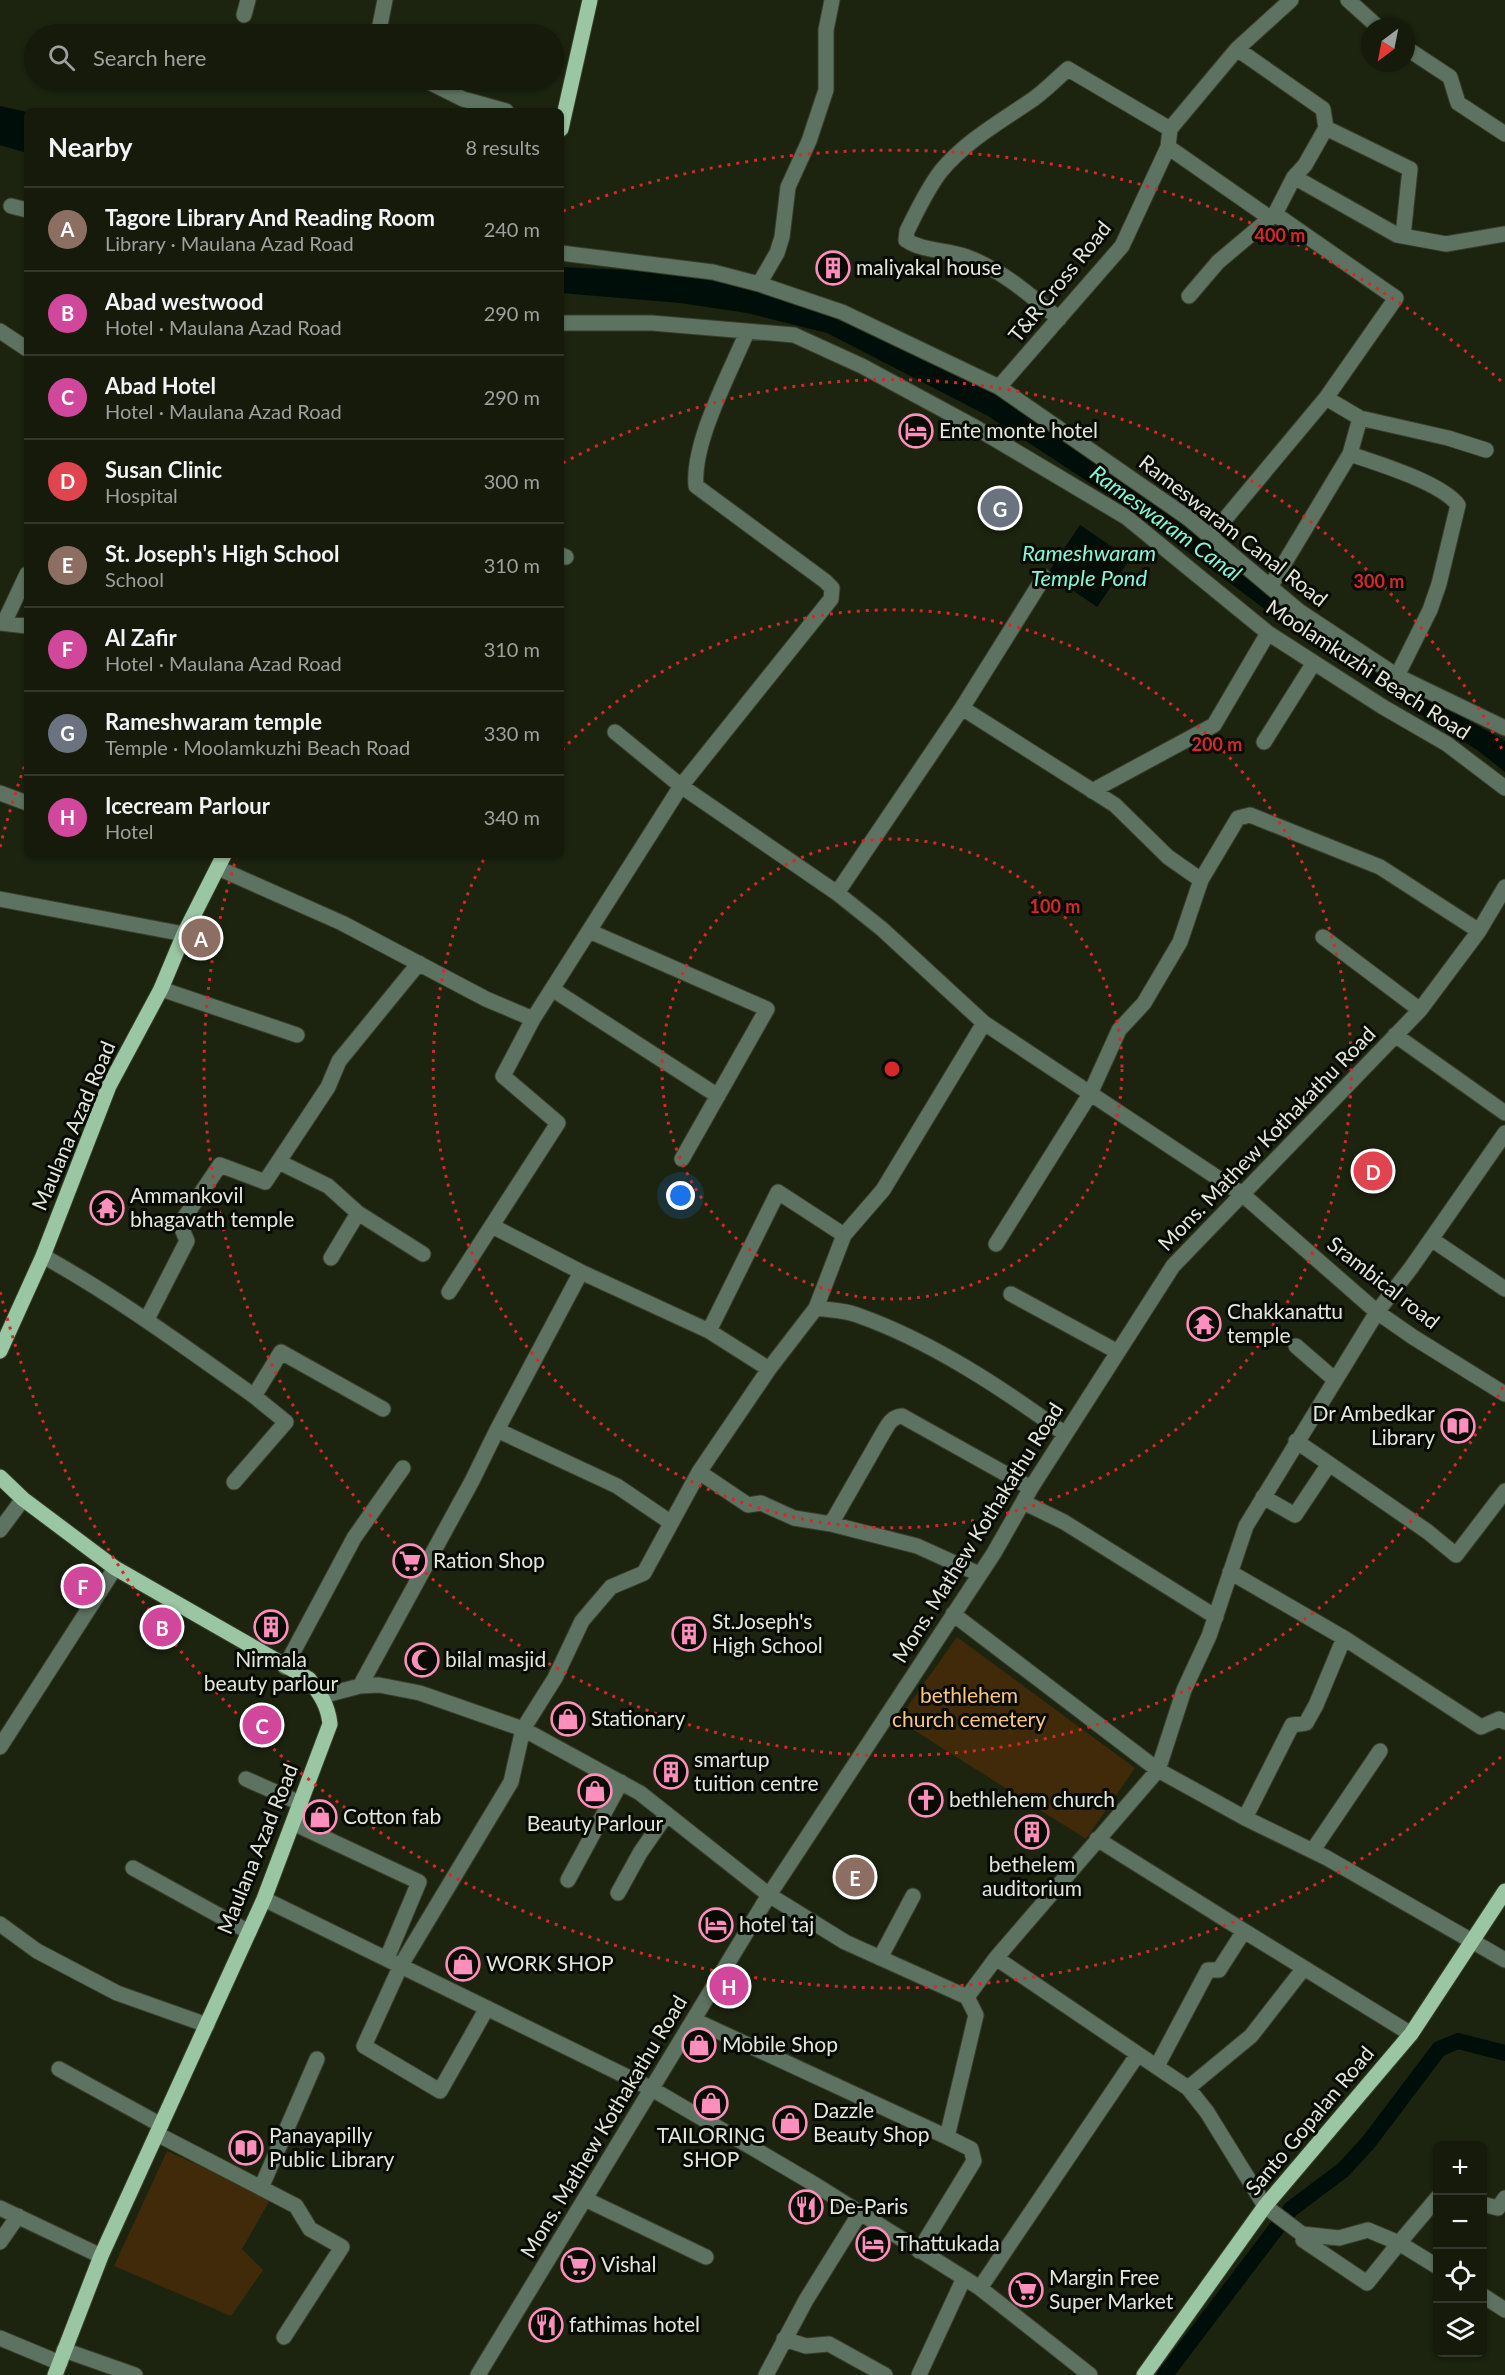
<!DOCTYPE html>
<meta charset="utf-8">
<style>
:root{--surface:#151a0b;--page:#1e2314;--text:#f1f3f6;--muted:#9da19d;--line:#34382c;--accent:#b45309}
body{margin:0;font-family:Lato,sans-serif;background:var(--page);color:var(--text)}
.controls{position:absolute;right:18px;bottom:18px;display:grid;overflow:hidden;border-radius:9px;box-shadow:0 2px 4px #0004}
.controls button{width:54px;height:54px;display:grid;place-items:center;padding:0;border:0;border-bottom:2px solid var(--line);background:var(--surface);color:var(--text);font:30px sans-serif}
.compass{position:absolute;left:1361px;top:18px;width:54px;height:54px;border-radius:50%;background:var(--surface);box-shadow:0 2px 4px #0004;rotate:212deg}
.you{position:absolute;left:681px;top:1196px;width:21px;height:21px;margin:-15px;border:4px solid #fff;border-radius:50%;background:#1a73e8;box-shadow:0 0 0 9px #1a73e833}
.badge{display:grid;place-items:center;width:39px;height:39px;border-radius:50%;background:var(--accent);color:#fff;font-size:20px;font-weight:700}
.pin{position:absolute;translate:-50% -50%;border:3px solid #fff;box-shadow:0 2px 6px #0006}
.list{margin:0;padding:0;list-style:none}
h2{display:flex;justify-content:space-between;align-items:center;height:78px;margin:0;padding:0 24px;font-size:26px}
h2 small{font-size:20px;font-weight:400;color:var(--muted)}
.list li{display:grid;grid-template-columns:39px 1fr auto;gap:18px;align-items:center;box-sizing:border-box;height:84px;padding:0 24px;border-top:2px solid var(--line)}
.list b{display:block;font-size:22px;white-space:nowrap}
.list p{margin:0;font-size:20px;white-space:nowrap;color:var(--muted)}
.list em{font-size:20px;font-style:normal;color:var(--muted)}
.icon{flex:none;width:33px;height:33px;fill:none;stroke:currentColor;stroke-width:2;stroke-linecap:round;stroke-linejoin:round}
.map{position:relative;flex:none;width:1505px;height:2375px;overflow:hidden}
.search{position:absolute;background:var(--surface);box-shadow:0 2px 4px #0004;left:24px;top:24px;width:540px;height:66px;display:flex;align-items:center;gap:15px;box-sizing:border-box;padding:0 21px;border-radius:33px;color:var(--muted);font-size:22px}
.panel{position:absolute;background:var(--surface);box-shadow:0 2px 4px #0004;left:24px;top:108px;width:540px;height:750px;border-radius:9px}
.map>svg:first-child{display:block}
.green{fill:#412a09}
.water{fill:#000e09}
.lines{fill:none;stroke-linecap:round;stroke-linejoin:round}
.canal{stroke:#000e09;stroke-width:16}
.minor-casing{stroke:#383e2b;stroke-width:17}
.major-casing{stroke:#383e2b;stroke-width:17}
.minor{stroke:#5d7261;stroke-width:15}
.major{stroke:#9bc6a3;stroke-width:15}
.ring{fill:none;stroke:#d62828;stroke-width:3;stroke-dasharray:3 6}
.labels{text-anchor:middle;stroke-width:6;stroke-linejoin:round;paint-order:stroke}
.poi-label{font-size:21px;fill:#e2e7da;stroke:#080b04;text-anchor:start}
.street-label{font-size:21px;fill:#e2e7da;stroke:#080b04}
.park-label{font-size:21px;fill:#fec67d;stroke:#080b04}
.water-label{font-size:22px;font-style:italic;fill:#86f5da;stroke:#080b04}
.centre{fill:#d62828;stroke:#080b04;stroke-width:3}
.ring-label{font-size:18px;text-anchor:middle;font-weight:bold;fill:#d62828;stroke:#080b04;stroke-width:6;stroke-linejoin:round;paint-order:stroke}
</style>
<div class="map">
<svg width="1505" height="2375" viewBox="0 0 1505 2375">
<rect width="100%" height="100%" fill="#1c230f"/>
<path class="green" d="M957,1637l178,131 -49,71 -188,-119z
M167,2151l104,47 -29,51 21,21 -32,46 -117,-50z"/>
<path class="water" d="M0,106l27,6v41l-27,-8z
M561,267l149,7 125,40 165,81 124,84 120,94 155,109 103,57 3,2v31l-28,-22 -152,-96 -185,-138 -152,-100 -161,-83 -80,-20 -67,-10 -119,-10z
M1080,525l50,34 -33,48 -49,-34z"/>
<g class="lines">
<path class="canal" d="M1165,2375l126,-166 52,-39 25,-27 71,-94 19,-8 47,12"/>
<defs>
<path id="minor" d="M1348,0l30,27
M244,15l4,-15
M380,34l-1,-4 6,-30
M1406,48l44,29 8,26 47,31
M425,80l38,19 43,12
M1326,128l84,41 -7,67
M1168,147l102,71
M1294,177l103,58 49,9 59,-10
M11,206l16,4
M561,253l152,19 46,12 83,28 157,75 189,131 111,93 98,65 108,52
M759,284l18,-31 5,-16 6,-50 21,-46 17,-51v-60l6,-30
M1189,296l29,-34 57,-48 19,-37 11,-12 21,-37 -3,-19 -86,-60
M1059,319c-29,-24 -57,-49 -92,-62 -20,-8 -43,-5 -61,-17l1,-9c10,-20 20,-42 34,-60 24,-29 57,-48 88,-69 14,-9 26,-22 39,-33l102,60
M561,323h91l142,12 68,31 111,60 153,91 142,116 115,74 64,37 58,44
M0,331l27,18
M999,387l123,-141 46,-99 2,-18 67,-80 54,-49
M1326,398l34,20 88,20 38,12
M1350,454c27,9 92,29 108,51l-19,79 -9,26 -33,66
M1210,537l116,-139 70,-100 -121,-84
M561,555l5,2
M1270,587l80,-133 10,-36
M0,623l27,3
M4,623l23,-49
M962,708l153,97 53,52 33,23 -21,62 -36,61 -25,27 -29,64 -94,150
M615,732l66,54 156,107 45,36 102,94 258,171 135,118 36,25 92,57
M1264,742l49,-78
M1092,791l122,-66 54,-92
M0,793l27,10
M218,868l124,55 144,76 47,20
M1201,880l37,-62 12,-3 130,52 99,64
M837,893l125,-185 82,-131
M0,899l184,35
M589,931l178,78 -85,150
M1323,937l97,73
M161,989l136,46
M552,989l166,107
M1395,1035l110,78
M279,1162l49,24 30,27 65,41
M492,1226l89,46 128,59 60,38
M1431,1239l74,50
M43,1256c74,41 142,91 211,140l27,-44 102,57
M331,1258l27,-45
M449,1292l109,-169 -55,-47 30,-57 148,-233 150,-187 1,-11 -7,-7 -129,-95c-4,-44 34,-113 51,-154
M1011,1294l107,58
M816,1308c13,2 29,2 41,7 74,26 145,73 208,119
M147,1319l40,-78 -7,-17 40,-59 45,17 63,-95 11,-26 80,-98
M709,1331l69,-139 66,43
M1296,1346l38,33
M497,1430l120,56 53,36
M1296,1441l132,91 28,23 49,-64
M699,1472l49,33 13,-2 33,15 37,6 86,22 62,28
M234,1482l52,-60 -32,-26
M1263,1497l32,18 34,-51
M1023,1502l41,20 152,95
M831,1524l52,-91c5,-8 8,-16 19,-17l129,72
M0,1530l23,-31
M1230,1572l114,66 137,89 18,-8 6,3
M953,1614l205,156 87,48 82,40 178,102
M285,1667l69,-129 49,-70
M360,1686l112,-205 25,-51 84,-158
M322,1696l38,-10 19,-1 41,8 103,36 117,64 129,102 76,47 122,55 9,18 -29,122 24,12 3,12 -55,90
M0,1747l115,-179
M246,1779l54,24
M1245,1818l47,-93 14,-2 10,-18 28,-67
M293,1823l126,59 -32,76
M1097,1839l147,92 -25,39h-11l-51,96
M1313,1850l67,-99
M133,1868l116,64
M568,1880l53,-98
M618,1893l22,-40 27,-39
M264,1899l388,190 162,95 166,104 110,87
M0,1924l37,27 80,42 90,32
M1244,1931l167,103
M880,1958l33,-62
M996,1958l192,130 19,24 58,94 37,28 37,4 29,-8 31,13 39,-46
M967,1997l29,-39 162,-188 26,-80 25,-54 37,-110 131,-214 34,-44 94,-135
M487,2008l-47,83 -76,-45 37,-81 110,-183 12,-53 32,-51 27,-57 29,-34 33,-14 55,-101 70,-103 47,-61 28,-73 39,-45 101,-167
M694,2020l253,117
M59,2069l102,56
M1188,2088l63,-52 53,-68
M157,2134l139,72 14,23 32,18 -58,90
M261,2188l56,-129
M585,2199l121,58
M1482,2204l16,4 7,-10
M0,2208l101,48
M1303,2240l64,43 32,-40 39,24
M0,2242l18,-26
M980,2288l158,-234
M1482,2295l23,15
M0,2338l60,25
M784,2339l22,7 23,-2 56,31
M64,2350l71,25
M478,2375l291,-480 225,-342 37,-65 142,-222 247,-256 59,-79 26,-44
M766,2375l40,-75 54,-87
M919,2375l45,-97"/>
<path id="major" d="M561,129l29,-129
M0,1351l43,-95 66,-170 52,-97 23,-55 40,-79
M0,1477l23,22 92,69 194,111c11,15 19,26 21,45l-66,175 -163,357 -46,119
M1144,2375l121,-169 146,-172 94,-143"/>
</defs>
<use href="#minor" class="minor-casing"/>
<use href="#major" class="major-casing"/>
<use href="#minor" class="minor"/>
<use href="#major" class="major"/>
</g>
<g class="ring">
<circle cx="892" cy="1069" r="230"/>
<path d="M562 750A459 459 0 1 1 485 857"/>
<path d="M1503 1387A689 689 0 0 1 237 856M563 463A689 689 0 0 1 1503 751"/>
<path d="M1501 1757A919 919 0 0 1 0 1291M0 847A919 919 0 0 1 26 762M563 211A919 919 0 0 1 1501 381"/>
</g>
<defs>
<symbol id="building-ring" viewBox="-11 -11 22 22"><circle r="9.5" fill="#080b04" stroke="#fe8ebb" stroke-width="1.5"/><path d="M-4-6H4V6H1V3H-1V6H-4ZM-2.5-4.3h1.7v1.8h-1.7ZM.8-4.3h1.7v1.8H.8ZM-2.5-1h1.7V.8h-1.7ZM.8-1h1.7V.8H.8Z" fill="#fe8ebb"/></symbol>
<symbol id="hotel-ring" viewBox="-11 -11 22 22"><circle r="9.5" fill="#080b04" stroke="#fe8ebb" stroke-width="1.5"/><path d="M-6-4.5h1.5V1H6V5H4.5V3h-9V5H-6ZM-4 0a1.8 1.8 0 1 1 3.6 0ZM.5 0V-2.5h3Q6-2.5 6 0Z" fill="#fe8ebb"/></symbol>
<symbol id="temple-ring" viewBox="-11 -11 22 22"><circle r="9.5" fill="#080b04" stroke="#fe8ebb" stroke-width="1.5"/><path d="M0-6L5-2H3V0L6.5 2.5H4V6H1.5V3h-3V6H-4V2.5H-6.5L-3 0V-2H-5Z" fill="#fe8ebb"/></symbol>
<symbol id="library-ring" viewBox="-11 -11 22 22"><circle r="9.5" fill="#080b04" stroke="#fe8ebb" stroke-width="1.5"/><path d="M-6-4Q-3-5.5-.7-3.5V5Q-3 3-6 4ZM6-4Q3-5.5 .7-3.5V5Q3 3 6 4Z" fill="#fe8ebb"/></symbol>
<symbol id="supermarket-ring" viewBox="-11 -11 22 22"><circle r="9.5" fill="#080b04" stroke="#fe8ebb" stroke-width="1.5"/><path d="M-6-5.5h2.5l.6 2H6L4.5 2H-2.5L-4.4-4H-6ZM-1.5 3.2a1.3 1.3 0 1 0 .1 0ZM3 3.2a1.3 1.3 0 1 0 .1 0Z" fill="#fe8ebb"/></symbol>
<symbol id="mosque-ring" viewBox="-11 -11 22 22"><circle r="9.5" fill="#080b04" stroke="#fe8ebb" stroke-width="1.5"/><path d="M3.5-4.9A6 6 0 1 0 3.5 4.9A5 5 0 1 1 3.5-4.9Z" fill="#fe8ebb"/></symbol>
<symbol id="shop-ring" viewBox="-11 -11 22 22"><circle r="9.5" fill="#080b04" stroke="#fe8ebb" stroke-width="1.5"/><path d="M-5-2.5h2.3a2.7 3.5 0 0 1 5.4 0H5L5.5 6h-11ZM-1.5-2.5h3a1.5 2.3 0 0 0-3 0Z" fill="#fe8ebb"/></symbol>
<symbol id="church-ring" viewBox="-11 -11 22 22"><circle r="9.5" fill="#080b04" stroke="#fe8ebb" stroke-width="1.5"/><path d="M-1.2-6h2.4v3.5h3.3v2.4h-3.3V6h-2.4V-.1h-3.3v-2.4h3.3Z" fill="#fe8ebb"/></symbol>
<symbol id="restaurant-ring" viewBox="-11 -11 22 22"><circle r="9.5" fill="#080b04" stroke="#fe8ebb" stroke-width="1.5"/><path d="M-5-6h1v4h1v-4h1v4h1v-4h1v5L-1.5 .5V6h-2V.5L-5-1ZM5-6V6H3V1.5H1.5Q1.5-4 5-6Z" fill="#fe8ebb"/></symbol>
</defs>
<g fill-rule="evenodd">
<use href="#building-ring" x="814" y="249" width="38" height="38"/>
<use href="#hotel-ring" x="897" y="412" width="38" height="38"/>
<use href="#temple-ring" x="88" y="1189" width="38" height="38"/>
<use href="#temple-ring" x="1185" y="1305" width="38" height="38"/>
<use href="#library-ring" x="1439" y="1407" width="38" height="38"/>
<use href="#supermarket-ring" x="391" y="1542" width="38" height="38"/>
<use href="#building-ring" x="252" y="1608" width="38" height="38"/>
<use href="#building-ring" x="670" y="1615" width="38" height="38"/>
<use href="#mosque-ring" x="403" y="1641" width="38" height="38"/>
<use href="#shop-ring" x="549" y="1700" width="38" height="38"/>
<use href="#building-ring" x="652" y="1753" width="38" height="38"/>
<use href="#shop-ring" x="576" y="1772" width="38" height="38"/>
<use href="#church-ring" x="907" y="1781" width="38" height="38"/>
<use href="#shop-ring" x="301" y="1798" width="38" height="38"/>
<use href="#building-ring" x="1013" y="1813" width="38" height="38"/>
<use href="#hotel-ring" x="697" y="1906" width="38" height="38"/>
<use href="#shop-ring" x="444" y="1945" width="38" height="38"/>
<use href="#shop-ring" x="680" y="2026" width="38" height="38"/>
<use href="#shop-ring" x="692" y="2084" width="38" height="38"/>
<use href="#shop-ring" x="771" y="2104" width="38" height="38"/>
<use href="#library-ring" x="227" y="2129" width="38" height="38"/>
<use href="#restaurant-ring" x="787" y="2188" width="38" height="38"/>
<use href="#hotel-ring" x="854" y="2225" width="38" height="38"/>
<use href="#supermarket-ring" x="559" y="2246" width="38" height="38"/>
<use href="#supermarket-ring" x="1007" y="2271" width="38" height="38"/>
<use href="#restaurant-ring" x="527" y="2306" width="38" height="38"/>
</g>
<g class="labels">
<g class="poi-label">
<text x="856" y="275">maliyakal house</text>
<text x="939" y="438">Ente monte hotel</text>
<text x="130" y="1203">Ammankovil<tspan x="130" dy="24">bhagavath temple</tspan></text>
<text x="1227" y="1319">Chakkanattu<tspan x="1227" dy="24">temple</tspan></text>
<text x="1435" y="1421" text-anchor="end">Dr Ambedkar<tspan x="1435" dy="24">Library</tspan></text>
<text x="433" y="1568">Ration Shop</text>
<text x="712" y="1629">St.Joseph's<tspan x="712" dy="24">High School</tspan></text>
<text x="271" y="1667" text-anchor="middle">Nirmala<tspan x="271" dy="24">beauty parlour</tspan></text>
<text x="445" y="1667">bilal masjid</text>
<text x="591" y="1726">Stationary</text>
<text x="694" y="1767">smartup<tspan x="694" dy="24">tuition centre</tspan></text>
<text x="949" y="1807">bethlehem church</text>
<text x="343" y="1824">Cotton fab</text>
<text x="595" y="1831" text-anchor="middle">Beauty Parlour</text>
<text x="1032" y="1872" text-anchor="middle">bethelem<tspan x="1032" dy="24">auditorium</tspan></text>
<text x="739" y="1932">hotel taj</text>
<text x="486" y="1971">WORK SHOP</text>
<text x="722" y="2052">Mobile Shop</text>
<text x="813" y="2118">Dazzle<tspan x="813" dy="24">Beauty Shop</tspan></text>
<text x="269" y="2143">Panayapilly<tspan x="269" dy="24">Public Library</tspan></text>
<text x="711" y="2143" text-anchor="middle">TAILORING<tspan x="711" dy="24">SHOP</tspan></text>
<text x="829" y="2214">De-Paris</text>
<text x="896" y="2251">Thattukada</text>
<text x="601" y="2272">Vishal</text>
<text x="1049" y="2285">Margin Free<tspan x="1049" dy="24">Super Market</tspan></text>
<text x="569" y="2332">fathimas hotel</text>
</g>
<g class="street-label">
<text transform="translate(1060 282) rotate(-51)" y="7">T&amp;R Cross Road</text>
<text transform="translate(1233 531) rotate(38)" y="7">Rameswaram Canal Road</text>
<text transform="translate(1368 670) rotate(33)" y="7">Moolamkuzhi Beach Road</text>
<text transform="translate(74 1126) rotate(-67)" y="7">Maulana Azad Road</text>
<text transform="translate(1267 1139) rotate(-46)" y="7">Mons. Mathew Kothakathu Road</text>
<text transform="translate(1383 1283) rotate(38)" y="7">Srambical road</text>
<text transform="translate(978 1533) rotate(-58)" y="7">Mons. Mathew Kothakathu Road</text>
<text transform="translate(258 1849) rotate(-68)" y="7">Maulana Azad Road</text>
<text transform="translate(1310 2121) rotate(-50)" y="7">Santo Gopalan Road</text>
<text transform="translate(604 2127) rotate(-59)" y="7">Mons. Mathew Kothakathu Road</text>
</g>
<g class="park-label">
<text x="969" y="1703">bethlehem<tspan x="969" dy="24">church cemetery</tspan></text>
</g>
<g class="water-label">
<text transform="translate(1166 523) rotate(36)" y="8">Rameswaram Canal</text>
<text x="1089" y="561">Rameshwaram<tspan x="1089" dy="25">Temple Pond</tspan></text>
</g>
</g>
<circle cx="892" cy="1069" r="9" class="centre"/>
<g class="ring-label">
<text x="1280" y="242">400 m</text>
<text x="1379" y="588">300 m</text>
<text x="1217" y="751">200 m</text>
<text x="1055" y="913">100 m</text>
</g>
</svg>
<div class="controls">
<button>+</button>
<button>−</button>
<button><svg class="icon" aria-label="locate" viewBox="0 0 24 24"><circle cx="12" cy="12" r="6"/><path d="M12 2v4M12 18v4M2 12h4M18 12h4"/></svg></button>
<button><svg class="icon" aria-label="layers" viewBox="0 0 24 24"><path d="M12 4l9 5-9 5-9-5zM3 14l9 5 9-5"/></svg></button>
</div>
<svg class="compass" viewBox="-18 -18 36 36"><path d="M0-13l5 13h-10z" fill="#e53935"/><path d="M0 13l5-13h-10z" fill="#9da19d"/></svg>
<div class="you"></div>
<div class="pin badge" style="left:201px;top:938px;background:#8d6e63">A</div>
<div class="pin badge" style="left:162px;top:1627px;background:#d1479c">B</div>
<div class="pin badge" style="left:262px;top:1725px;background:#d1479c">C</div>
<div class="pin badge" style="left:1373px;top:1171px;background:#e0444e">D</div>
<div class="pin badge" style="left:855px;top:1877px;background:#8d6e63">E</div>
<div class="pin badge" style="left:83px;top:1586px;background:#d1479c">F</div>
<div class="pin badge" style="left:1000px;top:508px;background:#6b7280">G</div>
<div class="pin badge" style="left:729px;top:1986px;background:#d1479c">H</div>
<div class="search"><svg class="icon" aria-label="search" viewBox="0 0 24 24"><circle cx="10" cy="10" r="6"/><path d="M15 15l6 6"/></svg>Search here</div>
<section class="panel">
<h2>Nearby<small>8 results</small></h2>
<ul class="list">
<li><span class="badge" style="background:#8d6e63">A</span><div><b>Tagore Library And Reading Room</b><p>Library · Maulana Azad Road</p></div><em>240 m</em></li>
<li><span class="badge" style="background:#d1479c">B</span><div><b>Abad westwood</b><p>Hotel · Maulana Azad Road</p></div><em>290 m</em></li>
<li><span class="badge" style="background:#d1479c">C</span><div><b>Abad Hotel</b><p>Hotel · Maulana Azad Road</p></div><em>290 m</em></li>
<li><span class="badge" style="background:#e0444e">D</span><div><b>Susan Clinic</b><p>Hospital</p></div><em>300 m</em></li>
<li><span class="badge" style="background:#8d6e63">E</span><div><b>St. Joseph's High School</b><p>School</p></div><em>310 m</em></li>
<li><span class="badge" style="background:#d1479c">F</span><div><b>Al Zafir</b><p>Hotel · Maulana Azad Road</p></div><em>310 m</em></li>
<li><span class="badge" style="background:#6b7280">G</span><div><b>Rameshwaram temple</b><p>Temple · Moolamkuzhi Beach Road</p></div><em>330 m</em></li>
<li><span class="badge" style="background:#d1479c">H</span><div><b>Icecream Parlour</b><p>Hotel</p></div><em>340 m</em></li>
</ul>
</section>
</div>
